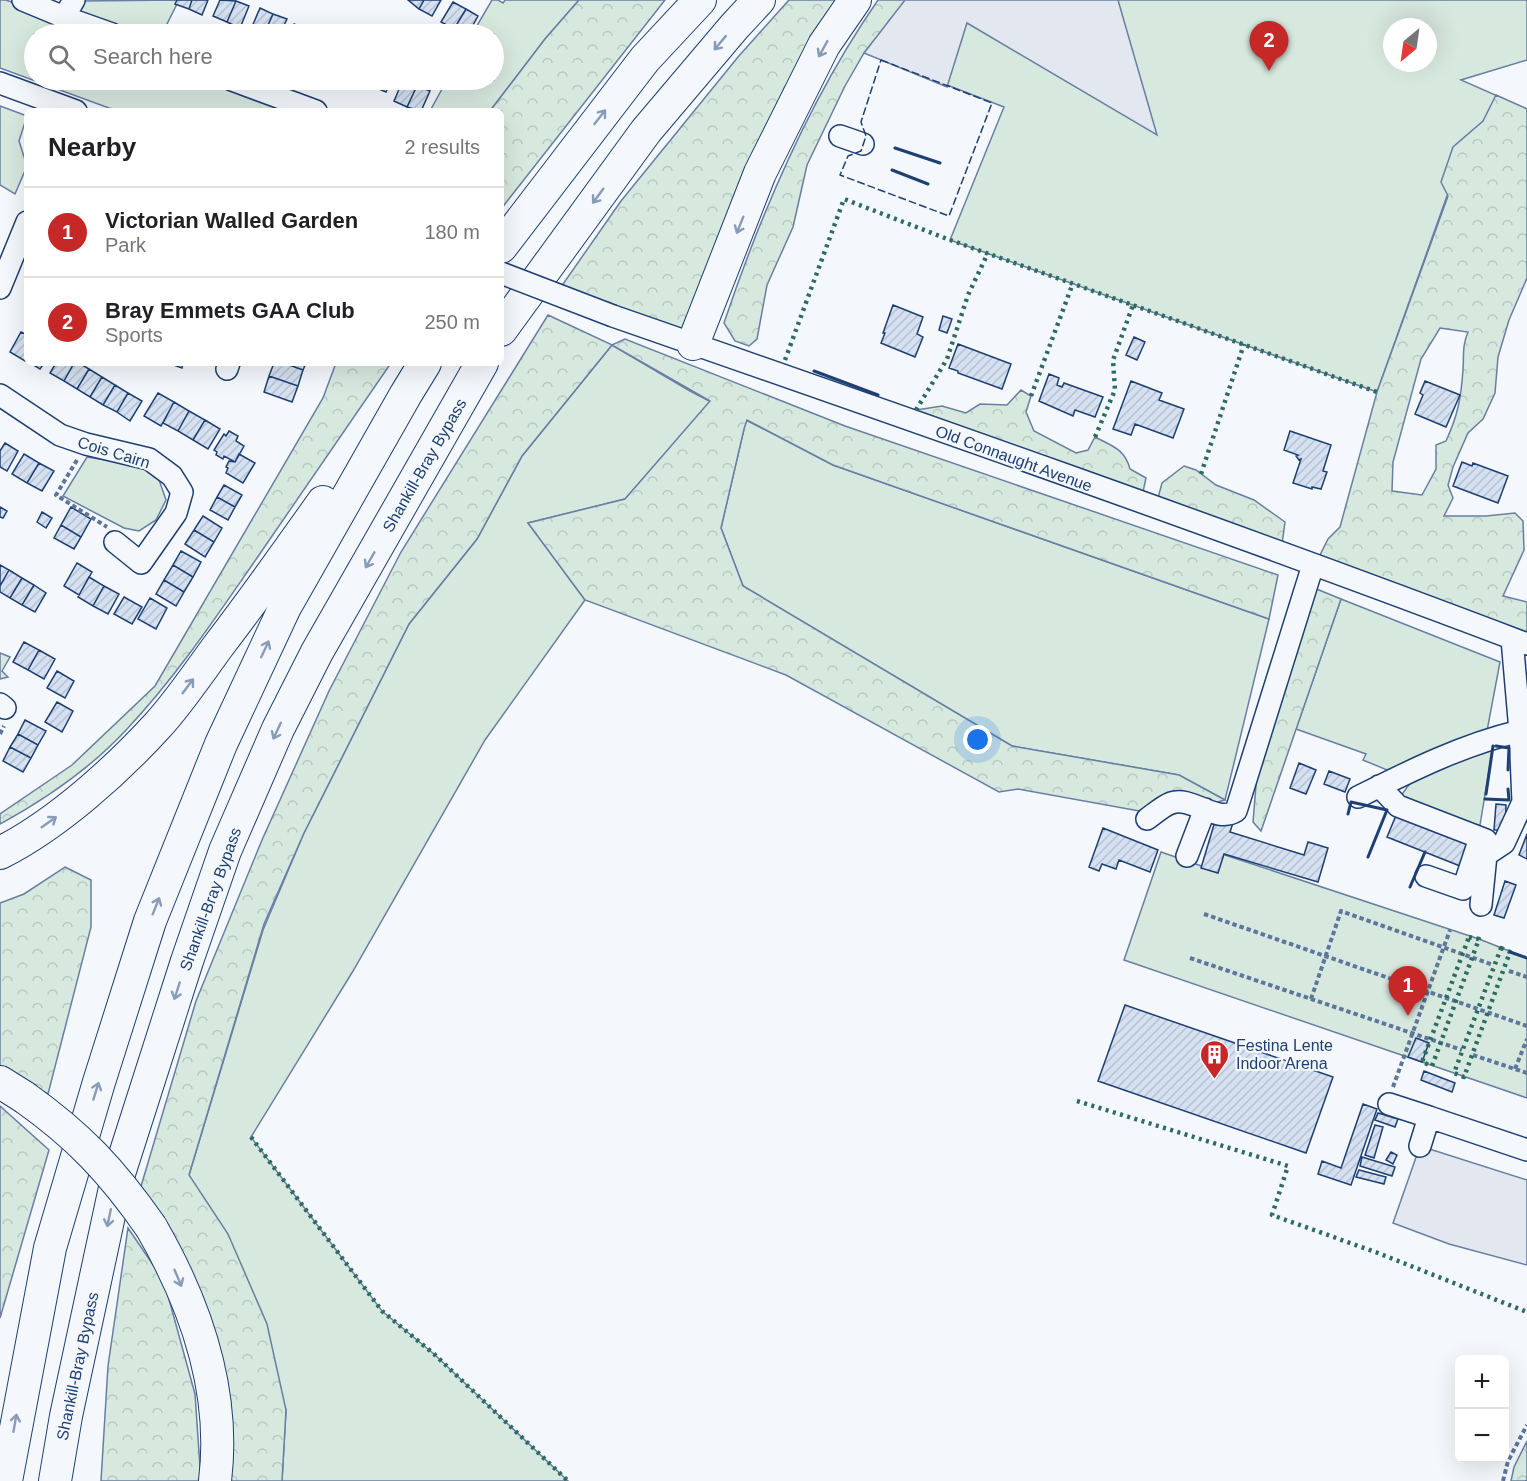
<!DOCTYPE html>
<meta charset="utf-8">
<style>
:root{--surface:#fff;--page:#f2f2f2;--text:#202124;--muted:#757577;--line:#e0e0e0;--accent:#c62828}
body{margin:0;font-family:Arial,sans-serif;background:var(--page);color:var(--text)}
.controls{position:absolute;right:18px;bottom:18px;display:grid;overflow:hidden;border-radius:9px;box-shadow:0 6px 24px #0002}
.controls button{width:54px;height:54px;display:grid;place-items:center;padding:0;border:0;border-bottom:2px solid var(--line);background:var(--surface);color:var(--text);font:30px sans-serif}
.compass{position:absolute;left:1383px;top:18px;width:54px;height:54px;border-radius:50%;background:var(--surface);box-shadow:0 6px 24px #0002;rotate:209deg}
.you{position:absolute;left:978px;top:740px;width:21px;height:21px;margin:-15px;border:4px solid #fff;border-radius:50%;background:#1a73e8;box-shadow:0 0 0 9px #1a73e833}
.badge{display:grid;place-items:center;width:39px;height:39px;border-radius:50%;background:var(--accent);color:#fff;font-size:20px;font-weight:700}
.pin{position:absolute;translate:-50% -50px;filter:drop-shadow(0 2px 3px #0008)}
.pin::after{content:'';position:absolute;top:32px;width:21px;height:18px;background:inherit;clip-path:polygon(0 0,100% 0,50% 100%)}
.list{margin:0;padding:0;list-style:none}
h2{display:flex;justify-content:space-between;align-items:center;height:78px;margin:0;padding:0 24px;font-size:26px}
h2 small{font-size:20px;font-weight:400;color:var(--muted)}
.list li{display:grid;grid-template-columns:39px 1fr auto;gap:18px;align-items:center;box-sizing:border-box;height:90px;padding:0 24px;border-top:2px solid var(--line)}
.list b{display:block;font-size:22px;white-space:nowrap}
.list p{margin:0;font-size:20px;white-space:nowrap;color:var(--muted)}
.list em{font-size:20px;font-style:normal;color:var(--muted)}
.icon{flex:none;width:33px;height:33px;fill:none;stroke:currentColor;stroke-width:2;stroke-linecap:round;stroke-linejoin:round}
.map{position:relative;flex:none;width:1527px;height:1481px;overflow:hidden}
.search{position:absolute;background:var(--surface);box-shadow:0 6px 24px #0002;left:24px;top:24px;width:480px;height:66px;display:flex;align-items:center;gap:15px;box-sizing:border-box;padding:0 21px;border-radius:33px;color:var(--muted);font-size:22px}
.panel{position:absolute;background:var(--surface);box-shadow:0 6px 24px #0002;left:24px;top:108px;width:480px;height:258px;border-radius:9px}
.map>svg:first-child{display:block}
.green{fill:#d7e8df;stroke:#687fa3;stroke-width:1.5;fill-rule:evenodd}
.forest{fill:url(#forest-crowns);stroke:#687fa3;stroke-width:1.5;fill-rule:evenodd}
.parking{fill:#e3e8f0;stroke:#687fa3;stroke-width:1.5}
.building{fill:url(#building-hatch);stroke:#1d3f73;stroke-width:1.5}
.lines{fill:none;stroke-linecap:round;stroke-linejoin:round}
.minor-casing{stroke:#1d3f73;stroke-width:24}
.highway-casing{stroke:#1d3f73;stroke-width:34}
.path{stroke:#5e769c;stroke-width:4;stroke-dasharray:4.5 3;stroke-linecap:butt}
.minor{stroke:#f4f7fb;stroke-width:21}
.highway{stroke:#f4f7fb;stroke-width:32}
.minor-bridge-casing{stroke:#1d3f73;stroke-width:24;stroke-linecap:butt}
.highway-bridge-casing{stroke:#1d3f73;stroke-width:34;stroke-linecap:butt}
.minor-bridge{stroke:#f4f7fb;stroke-width:21}
.highway-bridge{stroke:#f4f7fb;stroke-width:32}
.hedge{stroke:#2c6c60;stroke-width:4.5;stroke-dasharray:3 4.5;stroke-linecap:butt}
.fence{stroke:#1d3f73;stroke-width:1.5;stroke-dasharray:8 3;stroke-linecap:butt}
.wall{stroke:#1d3f73;stroke-width:3}
.oneway{stroke:#889bb7}
.labels{text-anchor:middle;stroke-width:4.5;stroke-linejoin:round;paint-order:stroke}
.street-label{font-size:16px;fill:#1d3f73;stroke:#f4f7fb}
.poi-label{font-size:16px;fill:#1d3f73;stroke:#f4f7fb;text-anchor:start}
</style>
<div class="map">
<svg width="1527" height="1481" viewBox="0 0 1527 1481">
<defs>
<pattern id="forest-crowns" width="20" height="18" patternUnits="userSpaceOnUse" patternTransform="scale(1.5)"><rect width="20" height="18" fill="#d7e8df"/><path d="M2 6a3 3 0 1 1 6 0M12 15a3 3 0 1 1 6 0" fill="none" stroke="#b8c8c3"/></pattern>
<pattern id="building-hatch" width="6" height="6" patternUnits="userSpaceOnUse" patternTransform="scale(1.5)"><rect width="6" height="6" fill="#d5e0f0"/><path d="M-1 1l2-2M0 6l6-6M5 7l2-2" fill="none" stroke="#b6c1d1"/></pattern>
</defs>
<rect width="100%" height="100%" fill="#f4f7fb"/>
<path class="green" d="M0,0h6l93,34h-65v46h206l76,31h-199l-117,-43z
M179,0l-17,34h-25l-57,-20 -1,-13z
M492,0h6l5,3 2,-3h74l-34,39 -55,72h-60l17,-31h47v-46h-22z
M905,0h622v60l-66,20 66,29 -80,87 -70,196 -427,-152 54,-133 -140,-54zM1392,27h36v36h-36z
M0,106l27,10 -8,25 8,25 -12,28 -15,-9z
M612,345l78,46 143,74 436,154 -44,181 -46,-25 -167,-29 -269,-160 -22,-58 23,-99 -39,-20 -80,90 -97,24 57,77 -100,140 -132,231 -102,166 131,174 52,43 134,127h-286l4,-71 -97,-235 74,-245 41,-97 105,-209 68,-85 45,-83z
M87,457l51,8 19,9 9,26 -10,20 -17,11 -15,-3 -61,-32z
M1341,599l159,63 -13,69 -100,39 -24,-10 3,-6 -70,-25z
M0,653l10,4 -8,14 6,6 -8,2z
M1493,746l-14,85 -58,-23 -13,-10 -12,-1 7,-4 8,-11z
M1161,852l55,19 6,-17 257,85 48,19v140l-403,-138z"/>
<path class="forest" d="M579,0h86l-164,209v-98h-11l55,-72z
M789,0h56l-161,337 -123,-50 60,-86 117,-144z
M878,0h29l-43,53 -19,33 -38,79 -14,62 -26,58 -10,54 -8,7 -14,-5 -11,-18c38,-113 86,-225 154,-323z
M1496,95l31,14v169l-18,42 -11,37 -3,36 -12,26 -15,14 -15,34 -5,18 5,13 -9,18h42l29,-3 8,8 1,29 -21,46 24,6v32l-208,-77 9,-18 12,-12 37,-135 71,-196 -7,-14 12,-35 30,-26zM1440,328l28,4c-6,14 -4,24 -5,38 -2,28 -5,45 -17,71l-10,4v24l-14,26 -30,-4 1,-29 28,-103z
M548,315l64,30 13,-6 220,87 433,149 -9,44 -436,-154 -86,-45 -3,9 -23,99 22,58 269,160 167,29 46,25 -58,16 -149,-27 -19,3 -213,-117 -201,-75 -57,-77 97,-24 85,-98 -98,-56 -90,111 -45,83 -68,85 -105,209 -40,91 -75,251 39,59 39,90 19,86 -4,71h-55l1,-7 -89,-281 57,-192 66,-161 67,-149 72,-139z
M336,363h55c-44,64 -88,128 -132,192 -41,59 -82,121 -132,174 -36,39 -81,70 -127,95v-10l72,-49 83,-79 168,-288z
M1021,390l10,6 -5,16 8,19 42,22 12,-3 7,-13c17,9 30,12 35,32l16,9 -3,14 -227,-82 26,-4 24,7 14,-9 27,1z
M1184,466l12,4 20,15 38,15 31,22 -3,22 -124,-46 4,-15z
M1314,588l27,11 -80,232 -8,-9 4,-49z
M65,867l26,13v47l-43,167 -48,-26v-165l24,-9z
M0,1106l49,44 -49,168z
M128,1228l36,53 31,113 6,87h-100l7,-115z
M1527,1441v40h-16l3,-14z"/>
<path class="parking" d="M905,0h213l39,135 -190,-112 -20,64 -83,-34z
M1420,1146l107,34v85l-78,-21 -56,-21z"/>
<path class="building" d="M177,0h15l-3,9 -14,-5z
M192,0h16l-6,15 -13,-6z
M220,0l16,1 -9,21 -14,-6z
M408,0h16l-5,9z
M424,0h17l-9,16 -13,-7z
M236,1l13,5 -9,22 -13,-6z
M453,2l13,7 -12,20 -13,-7z
M260,8l13,6 -9,20 -13,-5z
M466,9l12,7 -10,18 -14,-5z
M273,14l14,5 -7,15h-16z
M294,24l13,5 -2,5h-16z
M307,29l12,5h-14z
M359,80h16l-3,6z
M375,80h16l-5,12 -14,-6z
M403,80l14,6 -10,21 -13,-6z
M417,86l13,5 -9,20 -14,-4z
M893,305l30,12 -6,17 6,3 -8,20 -34,-14 4,-10h-2z
M943,316l9,3 -5,14 -8,-3z
M21,332l6,3v22l-2,4 -15,-9z
M1134,337l11,5 -8,18 -11,-5z
M958,344l53,20 -9,25 -44,-16v-2l-9,-3z
M30,363h14l-4,6z
M56,363h18l-10,18 -14,-8z
M74,363h5l10,6 -12,20 -13,-8z
M168,363h15l-1,5z
M274,363h10l19,7 -5,16 -29,-10z
M284,363h22l-3,7z
M89,369l13,8 -12,20 -13,-8z
M1049,374l10,4 -2,7 5,2 2,-4 39,14 -8,20 -20,-7 -2,6 -34,-15z
M269,376l29,10 -6,16 -28,-10z
M102,377l13,8 -12,20 -13,-8z
M1131,381l31,12 -3,7 25,9 -11,29 -38,-14 -4,11 -18,-6z
M1425,381l35,14 -14,32 -31,-13 8,-19 -3,-2z
M115,385l13,8 -11,19 -14,-7z
M128,393l14,8 -12,20 -13,-9z
M158,393l16,9 -13,24 -17,-10z
M174,402l15,9 -11,20 -15,-8z
M189,411l16,9 -12,20 -15,-9z
M205,420l15,9 -12,20 -15,-9z
M229,431l9,5 -2,5 8,5 -9,16 -11,-6 -1,3 -7,-4 1,-3 -3,-2 10,-16 2,2z
M1290,431l41,14 -8,26 4,1 -6,17 -9,-2v2l-19,-6 8,-24 -2,1 -3,-4 2,-1 -14,-5z
M5,443l13,8 -11,20 -7,-4v-16z
M24,454l15,9 -12,20 -15,-9z
M239,454l16,9 -12,20 -17,-10 2,-5 -2,-1 3,-6 6,1z
M1462,462l10,4 1,-3 35,13 -10,27 -45,-17z
M39,463l15,8 -12,20 -15,-8z
M224,485l18,10 -7,12 -18,-10z
M217,497l18,10 -7,13 -18,-10z
M0,507l7,4 -4,7 -3,-1z
M71,507l20,12 -10,18 -20,-12z
M42,512l10,6 -6,10 -9,-6z
M203,516l19,12 -8,14 -20,-12z
M61,525l20,12 -7,12 -20,-11z
M194,530l20,12 -9,15 -20,-13z
M181,551l20,11 -8,15 -20,-12z
M77,563l15,9 -13,23 -15,-9z
M0,565l9,5 -9,16z
M173,565l20,12 -9,15 -20,-12z
M9,570l13,8 -12,20 -10,-6v-6z
M89,577l15,9 -11,20 -15,-9z
M22,578l12,7 -12,20 -12,-7z
M164,580l20,12 -8,14 -20,-12z
M34,585l12,8 -11,19 -13,-7z
M104,586l15,8 -11,20 -15,-8z
M124,597l18,10 -10,17 -18,-10z
M150,598l17,10 -11,21 -18,-10z
M24,642l15,8 -11,20 -15,-8z
M39,650l16,9 -11,20 -16,-9z
M57,671l17,10 -9,17 -18,-10z
M57,702l16,9 -11,21 -17,-10z
M25,720l21,11 -8,14 -20,-11z
M18,734l20,11 -7,13 -21,-11z
M10,747l21,11 -8,14 -20,-11z
M1299,763l17,7 -10,24 -16,-6z
M1329,771l21,8 -5,13 -21,-8z
M1496,804l10,1 -1,25h-11z
M1397,813l73,29 -10,24 -73,-29z
M1216,818l17,5 -3,9 74,23 4,-13 20,6 -10,34 -94,-28 -6,19 -17,-5z
M1103,828l55,22 -8,22 -31,-12 -3,9 -14,-5 -3,7 -10,-4z
M1527,834v25l-8,-4z
M1505,881l11,4 -12,33 -10,-3z
M1125,1005l208,72 -27,76 -208,-72z
M1416,1038l13,5 -7,19 -14,-5z
M1424,1071l31,12 -3,9 -31,-12z
M1363,1104l14,5 -26,76 -33,-11 4,-13 19,7z
M1378,1113l20,6 -3,8 -20,-7z
M1375,1125l8,2 -9,31 -9,-3z
M1391,1152l6,3 -4,9 -7,-4z
M1362,1157l33,10 -3,9 -32,-10z
M1359,1170l27,7 -2,7 -28,-7z"/>
<g class="lines">
<defs>
<path id="minor" d="M23,0l41,17
M74,0l-10,17 48,17
M232,80l84,31
M0,83l76,28
M840,136l23,8
M0,288l27,-66
M613,316c305,106 611,213 914,328
M227,369l2,-6
M0,395l60,40 26,9 63,15 23,17 10,16 -6,21 -35,50 -26,-21
M0,704l5,4
M1379,786l19,20 88,34 7,10
M1358,797c54,-27 104,-52 162,-66
M1147,819c7,-5 16,-13 24,-16 22,-7 45,21 65,8l77,-246
M1187,856l18,-47
M1426,876l37,13 16,-48
M1481,905l5,-50 18,-12 19,-41 -3,-71 -8,-92
M1389,1104l40,13
M1420,1146l9,-29 98,33"/>
<path id="highway" d="M501,247l144,-188 55,-59
M501,330l145,-199 88,-104 25,-27
M693,344l67,-171 64,-128 31,-45
M0,853c56,-28 116,-82 158,-128 22,-24 41,-53 61,-80 36,-47 70,-95 104,-143
M0,1082l24,15
M151,1227c44,76 75,165 64,254
M6,1481l44,-233 49,-166 51,-161 71,-177 64,-137 121,-213 19,-31
M55,1481l11,-65 50,-233 71,-222 38,-110 53,-122 39,-77 165,-289"/>
</defs>
<use href="#minor" class="minor-casing"/>
<use href="#highway" class="highway-casing"/>
<path class="path" d="M77,460l-21,35 51,32
M0,734l4,-8
M1204,914l323,112
M1190,958l272,92
M1509,971l18,6
M1311,999l30,-88 152,54
M1473,1055l54,18
M1515,1069l12,-30
M1393,1087l57,-157
M1503,1481l5,-20 19,-36
M1527,1481v-1"/>
<use href="#minor" class="minor"/>
<use href="#highway" class="highway"/>
<defs>
<path id="minor-bridge" d="M501,273l112,43"/>
<path id="highway-bridge" d="M24,1097c55,39 88,74 127,130"/>
</defs>
<use href="#minor-bridge" class="minor-bridge-casing"/>
<use href="#highway-bridge" class="highway-bridge-casing"/>
<use href="#minor-bridge" class="minor-bridge"/>
<use href="#highway-bridge" class="highway-bridge"/>
<path class="hedge" d="M785,360l59,-161 106,41 427,152
M1031,396l42,-113
M916,410l31,-51 21,-64 20,-42
M1095,437l20,-47 -2,-30 20,-55
M1201,474l43,-130
M1469,937l10,2 -47,127 -10,-4z
M1501,948l9,4 -46,125 -10,-4z
M1077,1101l211,65 -16,49 106,38 149,59
M251,1137l131,174 52,43 134,127"/>
<path class="fence" d="M881,60l111,43 -43,113 -109,-41 8,-19 13,-5 5,-15 -5,-14z"/>
<path class="wall" d="M895,148l45,15
M892,170l36,14
M814,371l64,24
M1496,746l13,2 -1,22
M1486,794l7,-48
M1485,799l24,1 -1,-11
M1348,814l3,-12 36,8 -19,47
M1410,887l15,-35
M1510,952l17,6"/>
</g>
<defs><path id="oneway-shaft" d="M-6 0H5M1.5-3L5.5 0L1.5 3" fill="none" stroke-width="1.6" stroke-linecap="round" stroke-linejoin="round" transform="scale(1.5)"/></defs>
<g class="oneway">
<use href="#oneway-shaft" transform="translate(720 43) rotate(130)"/>
<use href="#oneway-shaft" transform="translate(823 49) rotate(119)"/>
<use href="#oneway-shaft" transform="translate(600 117) rotate(-52)"/>
<use href="#oneway-shaft" transform="translate(598 196) rotate(126)"/>
<use href="#oneway-shaft" transform="translate(740 225) rotate(112)"/>
<use href="#oneway-shaft" transform="translate(370 560) rotate(120)"/>
<use href="#oneway-shaft" transform="translate(265 649) rotate(-65)"/>
<use href="#oneway-shaft" transform="translate(188 686) rotate(-53)"/>
<use href="#oneway-shaft" transform="translate(277 731) rotate(115)"/>
<use href="#oneway-shaft" transform="translate(49 822) rotate(-35)"/>
<use href="#oneway-shaft" transform="translate(156 906) rotate(-68)"/>
<use href="#oneway-shaft" transform="translate(177 991) rotate(108)"/>
<use href="#oneway-shaft" transform="translate(96 1091) rotate(-73)"/>
<use href="#oneway-shaft" transform="translate(109 1218) rotate(102)"/>
<use href="#oneway-shaft" transform="translate(178 1278) rotate(67)"/>
<use href="#oneway-shaft" transform="translate(15 1423) rotate(-80)"/>
</g>
<defs>
<symbol id="building-pin" viewBox="-11 -11 22 30"><path d="M0 17L-7.5 6A9.5 9.5 0 1 1 7.5 6Z" fill="#c62828" stroke="#f4f7fb"/><path d="M-4-6H4V6H1V3H-1V6H-4ZM-2.5-4.3h1.7v1.8h-1.7ZM.8-4.3h1.7v1.8H.8ZM-2.5-1h1.7V.8h-1.7ZM.8-1h1.7V.8H.8Z" fill="#fff"/></symbol>
</defs>
<g fill-rule="evenodd">
<use href="#building-pin" x="1198" y="1038" width="33" height="45"/>
</g>
<g class="labels">
<g class="street-label">
<text transform="translate(114 452) rotate(17)" y="6">Cois Cairn</text>
<text transform="translate(1014 458) rotate(20)" y="6">Old Connaught Avenue</text>
<text transform="translate(424 465) rotate(-60)" y="6">Shankill-Bray Bypass</text>
<text transform="translate(210 899) rotate(-70)" y="6">Shankill-Bray Bypass</text>
<text transform="translate(77 1366) rotate(-78)" y="6">Shankill-Bray Bypass</text>
</g>
<g class="poi-label">
<text x="1236" y="1051">Festina Lente<tspan x="1236" dy="18">Indoor Arena</tspan></text>
</g>
</g>
</svg>
<div class="controls">
<button>+</button>
<button>−</button>
</div>
<svg class="compass" viewBox="-18 -18 36 36"><path d="M0-13l5 13h-10z" fill="#e53935"/><path d="M0 13l5-13h-10z" fill="#757577"/></svg>
<div class="you"></div>
<div class="pin badge" style="left:1408px;top:1016px">1</div>
<div class="pin badge" style="left:1269px;top:71px">2</div>
<div class="search"><svg class="icon" aria-label="search" viewBox="0 0 24 24"><circle cx="10" cy="10" r="6"/><path d="M15 15l6 6"/></svg>Search here</div>
<section class="panel">
<h2>Nearby<small>2 results</small></h2>
<ul class="list">
<li><span class="badge">1</span><div><b>Victorian Walled Garden</b><p>Park</p></div><em>180 m</em></li>
<li><span class="badge">2</span><div><b>Bray Emmets GAA Club</b><p>Sports</p></div><em>250 m</em></li>
</ul>
</section>
</div>
